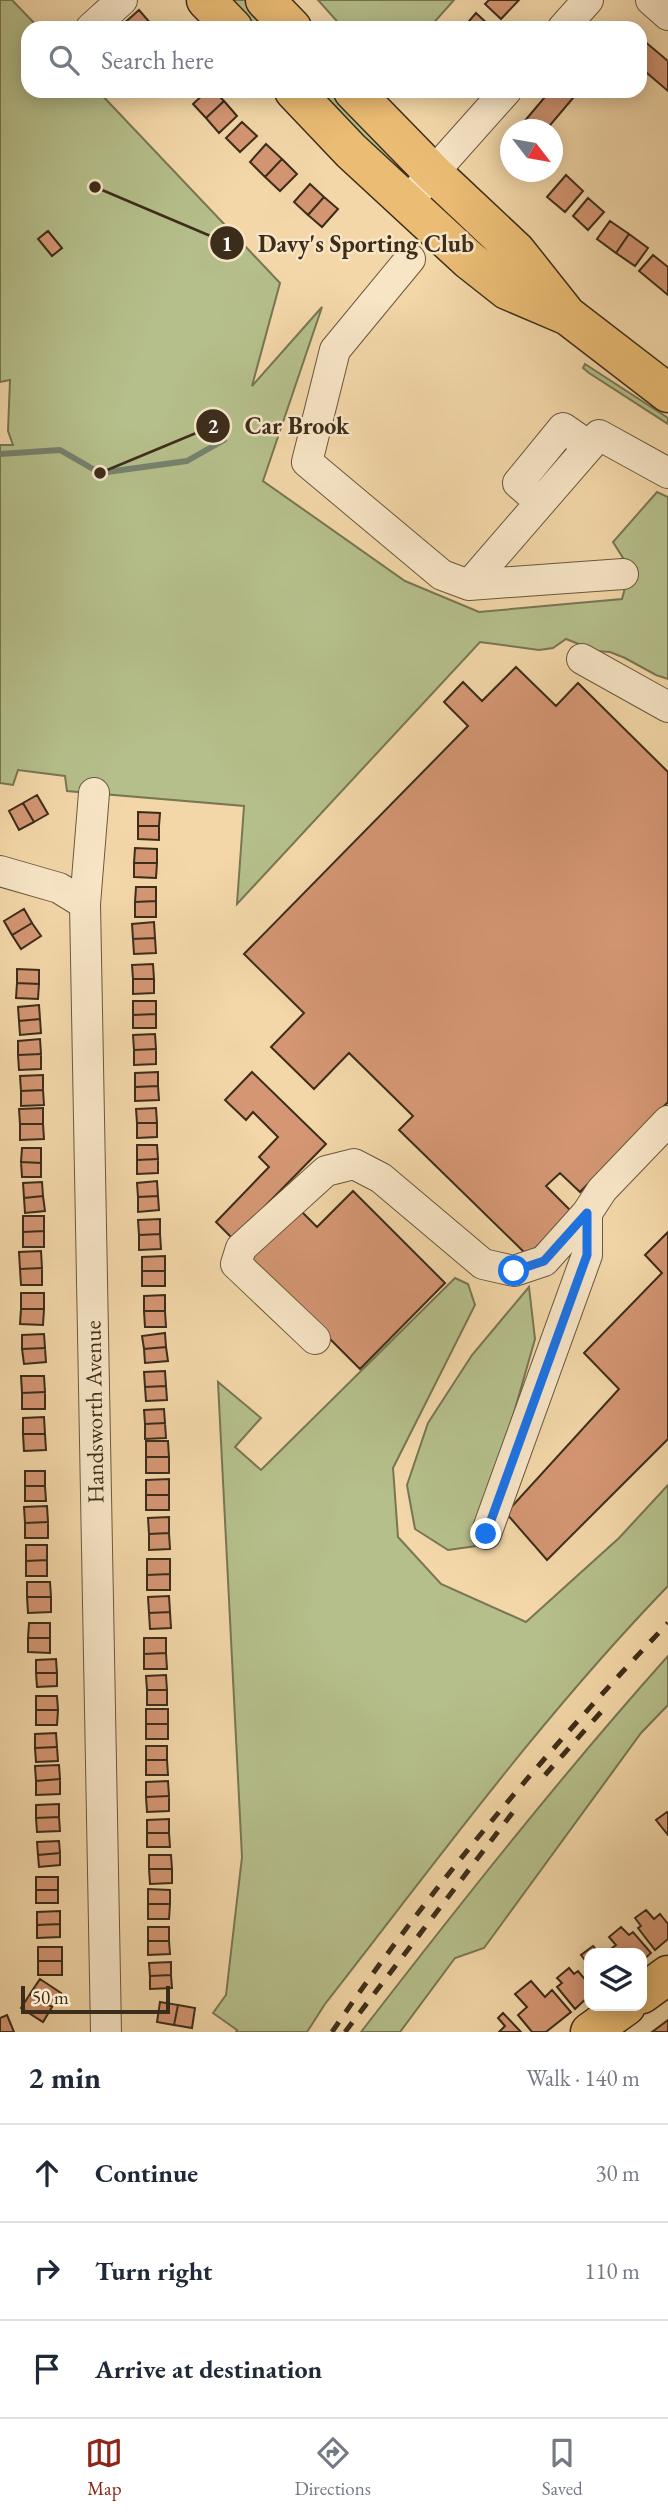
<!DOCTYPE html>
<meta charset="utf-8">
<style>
:root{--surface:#fff;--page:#f6f6f7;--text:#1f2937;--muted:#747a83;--line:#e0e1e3;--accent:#8f2418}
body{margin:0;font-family:"EB Garamond",serif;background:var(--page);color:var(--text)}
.controls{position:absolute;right:21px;bottom:21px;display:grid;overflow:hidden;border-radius:14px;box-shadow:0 4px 18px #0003}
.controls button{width:63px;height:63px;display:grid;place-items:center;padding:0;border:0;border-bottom:2px solid var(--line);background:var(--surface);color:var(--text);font:35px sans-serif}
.compass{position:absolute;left:500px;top:119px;width:63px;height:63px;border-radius:50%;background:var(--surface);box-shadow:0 4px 18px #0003;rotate:121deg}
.scale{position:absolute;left:21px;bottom:18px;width:149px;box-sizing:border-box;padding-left:7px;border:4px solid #3c2d1b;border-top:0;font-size:19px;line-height:24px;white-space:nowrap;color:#3c2d1b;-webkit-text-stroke:5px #f7e5c6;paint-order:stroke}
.stop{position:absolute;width:21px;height:21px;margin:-16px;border:5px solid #1a73e8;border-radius:50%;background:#fff}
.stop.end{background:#1a73e8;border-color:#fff;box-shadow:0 2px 7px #0008}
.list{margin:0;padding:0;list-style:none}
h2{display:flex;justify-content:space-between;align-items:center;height:91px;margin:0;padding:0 28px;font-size:30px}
h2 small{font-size:23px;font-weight:400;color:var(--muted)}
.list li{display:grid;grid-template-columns:46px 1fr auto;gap:21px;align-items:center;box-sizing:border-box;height:98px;padding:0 28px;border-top:2px solid var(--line)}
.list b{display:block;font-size:26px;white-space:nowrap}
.list em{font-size:23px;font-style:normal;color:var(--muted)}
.icon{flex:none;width:38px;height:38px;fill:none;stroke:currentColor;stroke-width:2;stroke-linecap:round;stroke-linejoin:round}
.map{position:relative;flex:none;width:668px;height:2032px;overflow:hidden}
.search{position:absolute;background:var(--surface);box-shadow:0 4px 18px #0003;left:21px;right:21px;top:21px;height:77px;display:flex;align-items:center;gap:18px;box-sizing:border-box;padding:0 24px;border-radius:21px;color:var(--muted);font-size:26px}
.sheet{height:385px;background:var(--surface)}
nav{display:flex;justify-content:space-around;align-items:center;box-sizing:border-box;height:98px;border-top:2px solid var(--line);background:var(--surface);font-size:19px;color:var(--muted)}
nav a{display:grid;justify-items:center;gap:4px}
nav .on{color:var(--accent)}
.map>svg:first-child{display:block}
.green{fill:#b5bf8b;stroke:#787653;stroke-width:2}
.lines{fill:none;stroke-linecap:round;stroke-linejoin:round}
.stream{stroke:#75826f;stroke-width:6}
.building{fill:#d49673;stroke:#3c2d1b;stroke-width:2}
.minor-casing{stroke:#6a583e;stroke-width:32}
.major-casing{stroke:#3c2d1b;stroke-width:41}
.highway-casing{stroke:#3c2d1b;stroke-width:41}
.minor{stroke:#f7e5c6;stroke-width:30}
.major{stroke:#eabc74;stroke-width:38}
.highway{stroke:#eabc74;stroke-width:38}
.rail{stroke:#3c2d1b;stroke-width:5;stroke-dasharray:12 12;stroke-linecap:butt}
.route{stroke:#1a73e8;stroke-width:9}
.labels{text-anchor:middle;stroke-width:5;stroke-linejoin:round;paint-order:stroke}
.street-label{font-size:23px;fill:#3c2d1b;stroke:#f7e5c6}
.leader{fill:none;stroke:#3c2d1b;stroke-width:2.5}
.callout-dot{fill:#3c2d1b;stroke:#f7e5c6;stroke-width:2.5}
.mark-label{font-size:21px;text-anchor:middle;font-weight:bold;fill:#fff}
.callout-label{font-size:24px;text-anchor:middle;font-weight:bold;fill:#3c2d1b;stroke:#f7e5c6;stroke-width:5;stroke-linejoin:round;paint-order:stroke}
</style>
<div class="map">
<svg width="668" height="2032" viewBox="0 0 668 2032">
<rect width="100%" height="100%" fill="#f3d7a8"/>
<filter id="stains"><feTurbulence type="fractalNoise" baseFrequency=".00286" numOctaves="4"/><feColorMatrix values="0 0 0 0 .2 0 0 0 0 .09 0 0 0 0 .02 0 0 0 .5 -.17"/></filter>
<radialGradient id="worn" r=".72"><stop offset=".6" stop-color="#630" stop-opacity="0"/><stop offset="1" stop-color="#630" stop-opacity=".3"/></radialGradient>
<path class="green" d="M0,0h12l27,28h-11v63h70l182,192 -28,103 70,-79 -59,174 142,100 74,31 143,-13 8,-30 -17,-27 44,-50 11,5v182l-12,-4 -31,-17 -15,-6 -14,-1 -30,-12 -13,9 -14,2 -59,-8 -243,262 7,-98 -177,-15 -2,-15 -47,-6 -5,15 -13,-2v-338h13l-5,-14 2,-51 -10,2z
M218,0h31l27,28h-31z
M318,0h136l-25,28h-86z
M308,91h31l76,76 -5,11h-12z
M585,364l83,54v6l-79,-51 -6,-5z
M455,1278l13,6 7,21 -82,163 5,69 43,47 85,38 93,-84 49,-53v101c-125,129 -232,276 -343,418l-18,28h-71l1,-2 -24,-17 13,-18 16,-138 -24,-475 43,36 -26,29 26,23z
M529,1287l6,52 -59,207 -28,4 -33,-21 -8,-44 21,-62 44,-68z
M668,1656v49l-27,28 -157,215 -29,10 -55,74h-39c99,-128 199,-255 307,-376z"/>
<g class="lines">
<path class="stream" d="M0,454l60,-4 40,23 87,-12 37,-21"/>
</g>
<path class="building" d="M489,0h30l-18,19 -16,-15z
M139,10l13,15 -4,3h-25l-2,-2z
M476,13l16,15h-29z
M643,40l25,21v30l-28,-24v-23z
M207,91h7l10,10 -18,17 -13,-14z
M550,91h29l-33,39h-29z
M224,101l13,15 -18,17 -13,-15z
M242,122l15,14 -17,16 -14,-14z
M510,137v20l-9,-8z
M266,144l16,15 -17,18 -15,-15z
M282,159l15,15 -17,17 -15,-14z
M566,175l17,16 -18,21 -18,-15z
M310,184l14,13 -16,18 -14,-13z
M324,197l14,12 -16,18 -14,-12z
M588,198l16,14 -16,18 -15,-14z
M610,221l19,13 -13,19 -19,-14z
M48,231l14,17 -10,8 -14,-17z
M629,234l19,14 -13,18 -19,-13z
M653,255l15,12v28l-29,-24z
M516,667l40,39 22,-23 90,89v330l-88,90 -20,-19 -14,13 25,25 -43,45 -129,-126 14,-14 -64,-63 -35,36 -43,-42 33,-34 -60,-59 224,-228 -24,-24 19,-20 19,19z
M37,795l11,19 -14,8 -11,-19z
M23,803l11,19 -15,8 -10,-19z
M138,812l22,1 -1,13h-21z
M138,826h21v14l-21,-1z
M135,848l22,1v14h-23z
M134,863h23l-1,15 -22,-1z
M136,887h20v14l-21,1z
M156,901v16h-21v-15z
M24,909l8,14 -20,12 -8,-14z
M154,922l1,16 -22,1 -1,-15z
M32,923l9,13 -20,13 -9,-14z
M155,938l1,15 -22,1 -1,-15z
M153,964l1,15h-21l-1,-14z
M17,969l22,1v14l-22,-1z
M133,979h21v14l-21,1z
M17,983l22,1 -1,15 -22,-1z
M133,1001h23v13l-23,1z
M39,1005l1,14 -21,2 -1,-14z
M156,1014v14h-23v-13z
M40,1019l1,14 -21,2 -1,-14z
M155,1034l1,15 -22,1 -1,-15z
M40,1039l1,15 -23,1v-14z
M156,1049v15l-22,1v-15z
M41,1054v15l-22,1 -1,-15z
M158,1072v14l-23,1v-14z
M252,1072l74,72 -93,95 -17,-17 53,-55 -10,-10 19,-20 -25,-25 -7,8 -21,-20z
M43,1075v15l-22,1 -1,-15z
M158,1086l1,14 -24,1v-14z
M43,1090l1,15 -23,1v-15z
M43,1108v16h-23l-1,-15z
M156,1108l1,15h-20l-1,-14z
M137,1123h20v14l-20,1z
M20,1124h23l1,15 -24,1z
M137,1145h20l1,14 -21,1z
M22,1148h19v15l-20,-1z
M158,1159v14l-21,1v-14z
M21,1162l20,1v14h-19z
M157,1181l1,15 -20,1 -1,-14z
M42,1182l1,14 -19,2 -1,-15z
M353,1191l92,92 -85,86 -111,-111 49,-50 19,19z
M43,1196l2,15 -20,2 -1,-15z
M158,1196l1,14 -21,2v-15z
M23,1216h21v15l-21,1z
M160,1219v15l-21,1 -1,-15z
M44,1231v16h-21v-15z
M668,1232v207l-121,121 -41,-47 113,-124 -35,-36 78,-80 -17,-18z
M160,1234l1,15 -22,1v-15z
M41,1251l1,17 -22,1 -1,-17z
M165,1256v15h-23v-14z
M42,1268v17h-21l-1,-16z
M142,1271h23v15h-23z
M21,1293h23v16h-23z
M165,1295v16h-21v-15z
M21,1309h23l-1,16 -23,-1z
M144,1311h21l1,16h-21z
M165,1333l1,14 -22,2 -2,-13z
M44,1334l1,14 -23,1v-14z
M166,1347l2,14 -23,2 -1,-14z
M45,1348l1,14 -22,2 -2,-15z
M165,1371l1,15 -21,1 -1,-15z
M21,1376h23l1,16 -23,1z
M166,1386l1,14 -21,1 -1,-14z
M45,1392v17h-23v-16z
M164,1409l1,14 -20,1 -1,-14z
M44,1417l1,17h-22v-16z
M165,1423l1,15 -21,1v-15z
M23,1434h22l1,16 -22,1z
M146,1441h22l1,16h-23z
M146,1457h23v16h-23z
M25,1471h20v15h-20z
M169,1479v16h-23v-15z
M25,1486h20l1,15h-21z
M146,1495h23v15h-23z
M47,1506l1,16 -23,1 -1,-16z
M169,1517v16l-20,1 -1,-16z
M48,1522v16h-23v-15z
M169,1533l1,16 -21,1v-16z
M26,1545h21v15l-21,1z
M147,1559h23v15l-23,1z
M47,1560v16h-21v-15z
M170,1574v16h-23v-15z
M27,1582h23l1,15h-24z
M169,1596l1,16 -21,1 -1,-16z
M27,1597h24v15l-23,1z
M170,1612l1,16 -21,1 -1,-16z
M29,1623h21v15h-22z
M28,1638h22v15l-22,-1z
M144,1638h22v15l-22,1z
M166,1653l1,16h-23v-15z
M56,1659l1,14h-21v-13z
M36,1673h21v13l-20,1z
M166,1675l1,15h-20l-1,-14z
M147,1690h20v15h-20z
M36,1696h21l1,14h-22z
M146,1709h22v15h-22z
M36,1710h22l-1,15h-21z
M146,1724h22v15h-22z
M56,1733l1,14 -22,1v-14z
M146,1746h21v14h-21z
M57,1747l1,14 -22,1 -1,-14z
M146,1760h21l1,15h-22z
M59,1765l1,14 -24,2 -1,-15z
M60,1779v15l-24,1v-14z
M168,1781l1,15 -23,1v-15z
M169,1796v15l-22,1 -1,-15z
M59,1804v13l-23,1v-13z
M667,1812l1,1v22l-12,-15z
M59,1817l1,14 -23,1 -1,-14z
M169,1819v14h-22v-13z
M147,1833h22l1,14h-23z
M59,1841l1,12 -22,2 -1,-13z
M60,1853v12l-21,2 -1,-12z
M149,1855h22l1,14h-23z
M149,1869h23v14l-22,1z
M36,1877h22v13h-22z
M148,1889l22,1v14h-22z
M36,1890h22v13h-22z
M148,1904h22l-1,15h-21z
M646,1910l8,9 6,-5 8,10v15l-13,11 -17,-22 3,-2 -6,-8z
M60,1911v13l-23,1v-13z
M60,1924v13l-23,1v-13z
M148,1927h21v14h-21z
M621,1927l8,8 4,-3 18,21 -9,8v-8h-25l-5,-5 4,-3 -7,-8z
M148,1941h21l1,13 -22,1z
M593,1946l6,7h-10v19l-4,-5 3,-3 -7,-9z
M38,1947h24v14h-24z
M38,1961h24v14h-24z
M171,1962v13l-21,1 -1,-13z
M569,1968l5,6 4,-3 11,13v12l-14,13 -18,-22 5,-4 -5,-5z
M171,1975l1,13 -22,1v-13z
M40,1979l21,14 -9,14 -22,-13z
M531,1981l14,16 7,-7 19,22 -25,20h-14l-14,-17 9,-8 -12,-13z
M30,1994l22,13 -9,15 -22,-14z
M160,2002l18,3 -4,20 -17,-3z
M178,2005l17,3 -3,20 -18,-3z
M503,2013l18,19h-22l6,-6 -7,-8z
M7,2015l7,17h-14v-14z
M668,2020v12h-16z"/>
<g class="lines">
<defs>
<path id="minor" d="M651,0l17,15
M91,28l31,-28
M563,28l25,-28
M407,202l99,-111
M410,259l-75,91 -28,112 135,113 27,10 130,-150 69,38
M540,502l-22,-19 45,-55 26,18
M469,585l154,-11
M582,659l86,48
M94,793l-9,111 21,1128
M0,871l59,17 26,16
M315,1339l-79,-75 5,-16 85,-77 28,-7 27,14 102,86 31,7 30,-10 43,-48 15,-23 66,-69
M486,1534l101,-279v-42"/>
<path id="major" d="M642,1994l26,-19
M590,2032l36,-26"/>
<path id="highway" d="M206,0l27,28
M265,0l27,28
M294,91l57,60 118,109 38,30 61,26 100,77
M353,91l80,82 83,78 50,63"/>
</defs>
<use href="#minor" class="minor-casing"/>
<use href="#major" class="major-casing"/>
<use href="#highway" class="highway-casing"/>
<use href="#minor" class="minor"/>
<use href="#major" class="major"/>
<use href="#highway" class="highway"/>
<path class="rail" d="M545,1775l56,-63
M332,2032c99,-146 215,-281 336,-409
M345,2032l168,-220"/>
</g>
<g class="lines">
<path class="route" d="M486,1534l101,-279v-42l-43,48 -30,10"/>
</g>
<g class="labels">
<g class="street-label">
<text transform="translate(94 1412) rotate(-91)" y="8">Handsworth Avenue</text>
</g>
</g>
<path class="leader" d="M95 187L227 243M100 473L213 426"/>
<g class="callout-dot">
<circle cx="95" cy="187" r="7"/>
<circle cx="100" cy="473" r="7"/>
<circle cx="227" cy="243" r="18"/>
<circle cx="213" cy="426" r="18"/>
</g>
<g class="mark-label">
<text x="227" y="251">1</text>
<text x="213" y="433">2</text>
</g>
<g class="callout-label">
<text x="366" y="252">Davy's Sporting Club</text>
<text x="297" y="434">Car Brook</text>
</g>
<rect width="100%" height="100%" filter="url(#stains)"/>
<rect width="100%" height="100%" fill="url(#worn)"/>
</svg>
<div class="controls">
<button><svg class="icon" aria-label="layers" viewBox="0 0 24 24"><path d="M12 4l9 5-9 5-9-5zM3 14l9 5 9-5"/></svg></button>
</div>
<svg class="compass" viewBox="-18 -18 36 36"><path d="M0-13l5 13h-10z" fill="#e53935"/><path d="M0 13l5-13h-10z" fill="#747a83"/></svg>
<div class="scale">50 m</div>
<div class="stop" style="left:514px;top:1271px"></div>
<div class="stop end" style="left:486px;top:1534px"></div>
<div class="search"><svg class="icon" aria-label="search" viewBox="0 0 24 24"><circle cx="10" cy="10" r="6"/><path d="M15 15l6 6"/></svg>Search here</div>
</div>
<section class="sheet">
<h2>2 min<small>Walk · 140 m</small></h2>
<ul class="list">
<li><svg class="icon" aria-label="ahead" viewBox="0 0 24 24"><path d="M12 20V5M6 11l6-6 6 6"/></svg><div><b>Continue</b></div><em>30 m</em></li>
<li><svg class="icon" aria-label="right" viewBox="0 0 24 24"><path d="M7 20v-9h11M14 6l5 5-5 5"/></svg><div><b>Turn right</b></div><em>110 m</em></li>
<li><svg class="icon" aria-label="arrive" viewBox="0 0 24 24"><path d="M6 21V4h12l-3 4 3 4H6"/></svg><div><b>Arrive at destination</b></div></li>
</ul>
</section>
<nav>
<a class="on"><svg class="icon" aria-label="map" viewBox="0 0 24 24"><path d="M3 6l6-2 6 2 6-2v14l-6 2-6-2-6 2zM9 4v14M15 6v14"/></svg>Map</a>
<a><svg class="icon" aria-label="directions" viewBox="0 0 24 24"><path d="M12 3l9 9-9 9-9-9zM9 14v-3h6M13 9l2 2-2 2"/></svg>Directions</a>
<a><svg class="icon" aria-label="saved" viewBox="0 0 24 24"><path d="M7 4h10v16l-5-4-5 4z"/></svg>Saved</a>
</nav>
